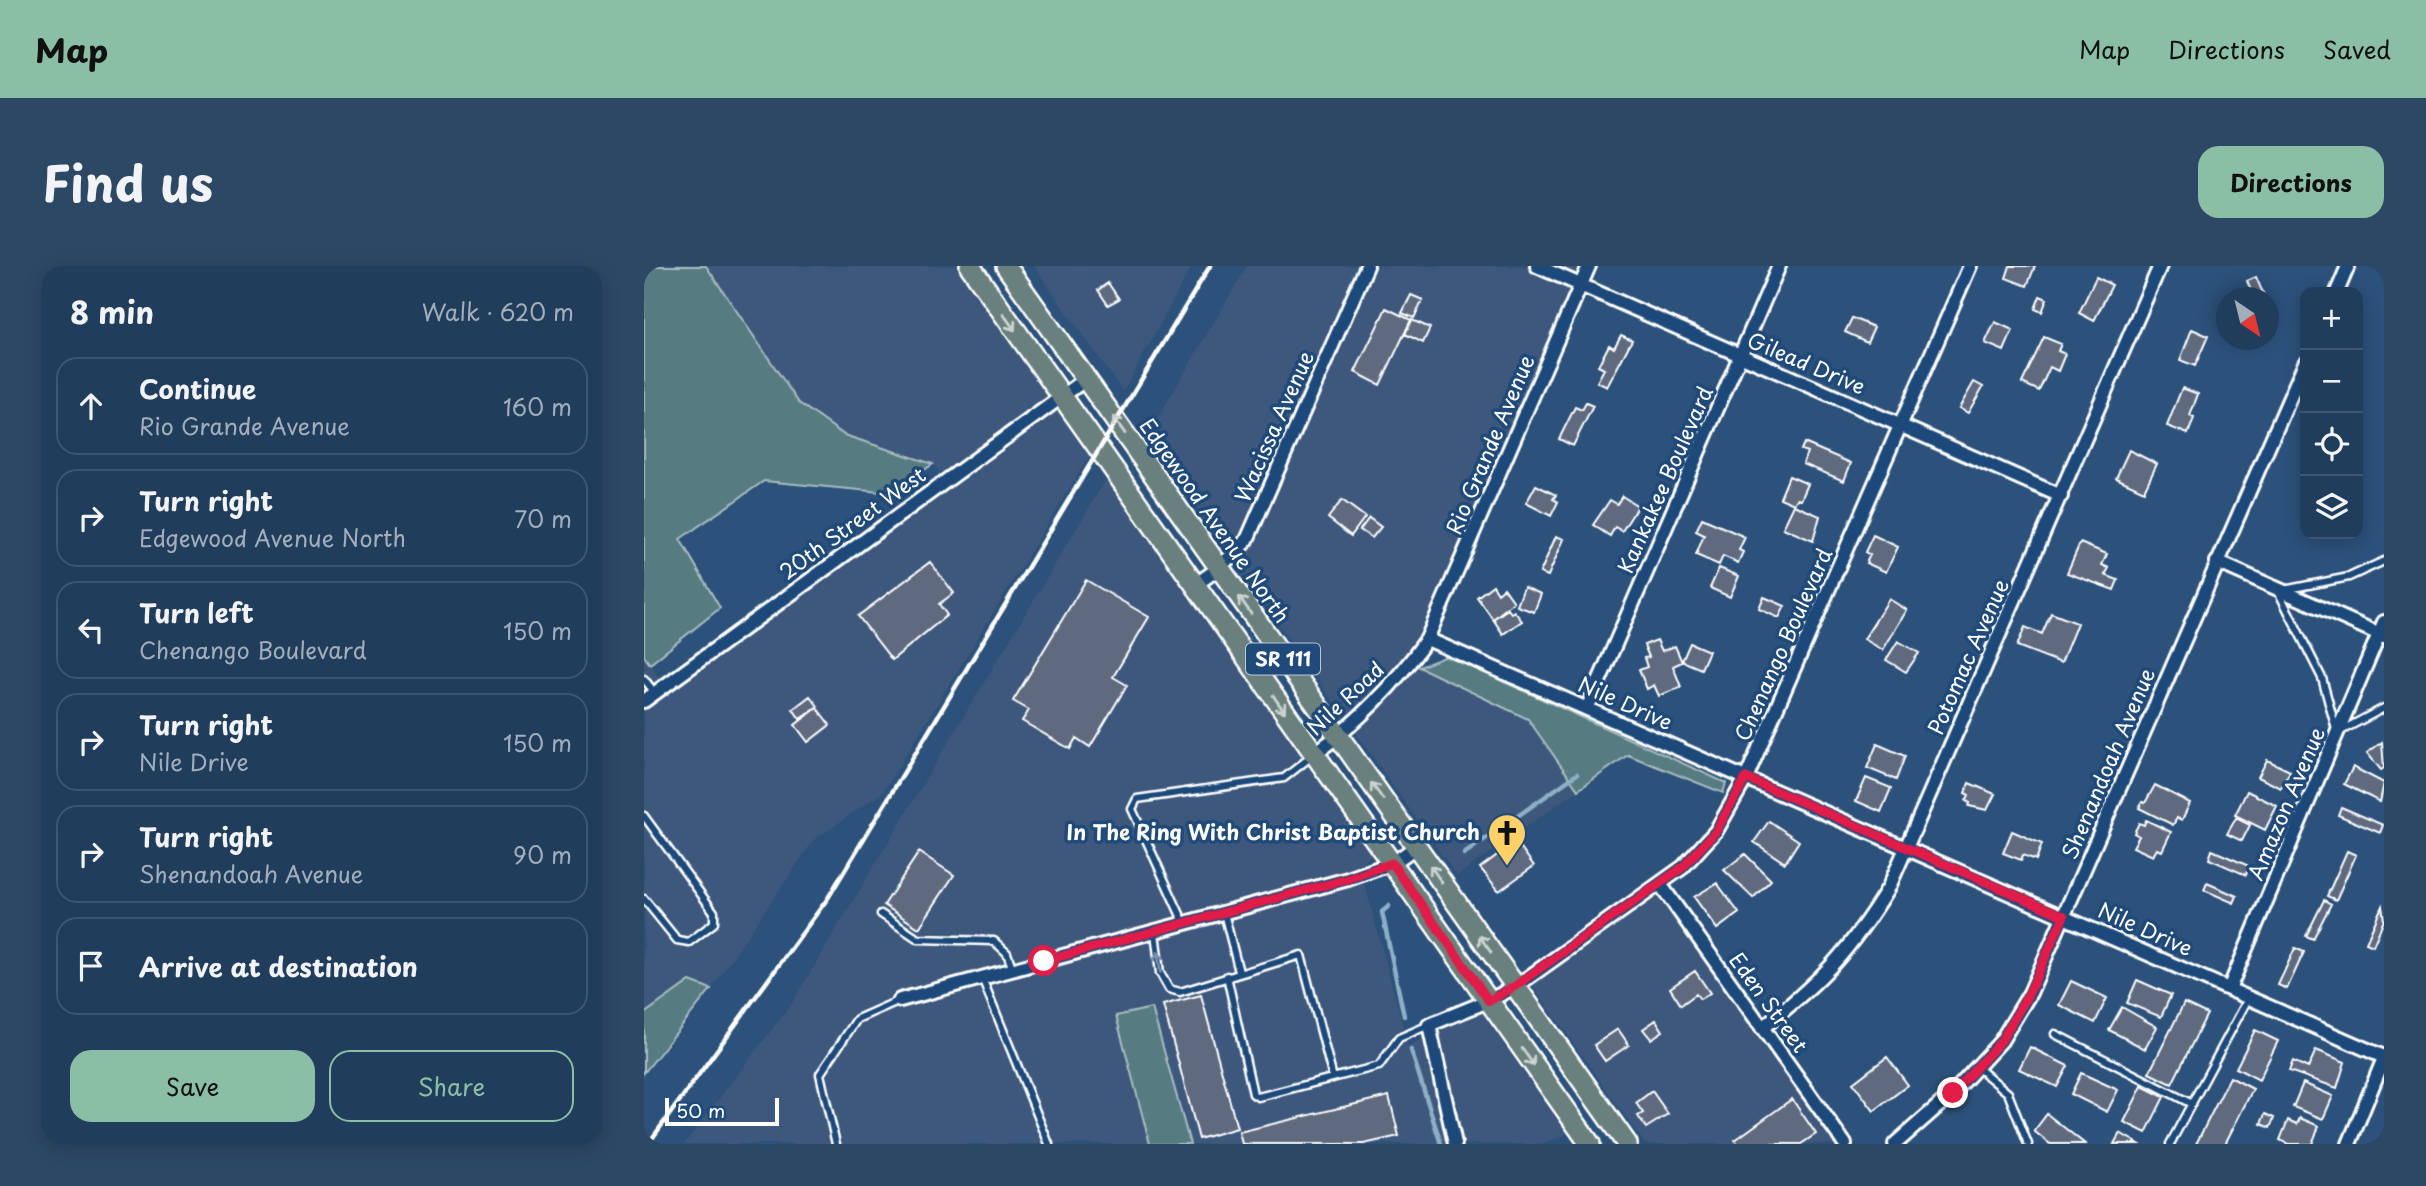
<!DOCTYPE html>
<meta charset="utf-8">
<style>
:root{--surface:#213d5c;--page:#2d4865;--text:#f1f3f6;--muted:#a2aebb;--line:#3e5672;--accent:#8abfa5}
body{margin:0;font-family:"Playpen Sans",sans-serif;background:var(--page);color:var(--text)}
.controls{position:absolute;right:21px;top:21px;display:grid;overflow:hidden;border-radius:14px;box-shadow:0 4px 18px #0003}
.controls button{width:63px;height:63px;display:grid;place-items:center;padding:0;border:0;border-bottom:2px solid var(--line);background:var(--surface);color:var(--text);font:35px sans-serif}
.compass{position:absolute;left:1572px;top:21px;width:63px;height:63px;border-radius:50%;background:var(--surface);box-shadow:0 4px 18px #0003;rotate:145deg}
.scale{position:absolute;left:21px;bottom:18px;width:114px;box-sizing:border-box;padding-left:7px;border:4px solid #fff;border-top:0;font-size:19px;line-height:24px;white-space:nowrap;color:#fff;-webkit-text-stroke:5px #1f4a7a;paint-order:stroke}
.stop{position:absolute;width:21px;height:21px;margin:-16px;border:5px solid #e11d48;border-radius:50%;background:#fff}
.stop.end{background:#e11d48;border-color:#fff;box-shadow:0 2px 7px #0008}
.list{margin:0;padding:0;list-style:none}
h2{display:flex;justify-content:space-between;align-items:center;height:91px;margin:0;padding:0 28px;font-size:30px}
h2 small{font-size:23px;font-weight:400;color:var(--muted)}
.list li{display:grid;grid-template-columns:46px 1fr auto;gap:21px;align-items:center;box-sizing:border-box;height:98px;margin:0 14px 14px;padding:0 14px;border:2px solid var(--line);border-radius:21px}
.list b{display:block;font-size:26px;white-space:nowrap}
.list p{margin:0;font-size:23px;white-space:nowrap;color:var(--muted)}
.list em{font-size:23px;font-style:normal;color:var(--muted)}
.actions{display:flex;gap:14px;padding:21px 28px}
.actions a{flex:1;padding:16px 0;border:2px solid var(--accent);border-radius:21px;text-align:center;font-size:24px;color:var(--accent)}
.actions .main{background:var(--accent);color:#111}
.icon{flex:none;width:38px;height:38px;fill:none;stroke:currentColor;stroke-width:2;stroke-linecap:round;stroke-linejoin:round}
.map{position:relative;flex:none;width:1740px;height:878px;overflow:hidden;border-radius:21px}
header{display:flex;align-items:center;gap:42px;box-sizing:border-box;height:98px;padding:0 35px;background:var(--accent);color:#111}
header strong{font-size:33px}
nav{display:flex;gap:38px;margin-inline-start:auto;font-size:24px}
.intro{display:flex;align-items:center;justify-content:space-between;box-sizing:border-box;height:168px;padding:0 42px}
h1{margin:0;font-size:49px}
.button{padding:18px 32px;border-radius:21px;background:var(--accent);color:#111;font-size:24px;font-weight:700}
main{display:flex;gap:42px;padding:0 42px}
aside{flex:1;background:var(--surface);border-radius:21px;box-shadow:0 4px 18px #0003}
.map>svg:first-child{display:block}
.built{fill:#3c597c}
.green{fill:#567b81;stroke:#aabdc0;stroke-width:2}
.lines{fill:none;stroke-linecap:round;stroke-linejoin:round}
.stream{stroke:#8eafc5;stroke-width:4.5}
.building{fill:#606b7f;stroke:#fff;stroke-width:2}
.service-casing{stroke:#fff;stroke-width:11}
.minor-casing{stroke:#fff;stroke-width:18}
.primary-casing{stroke:#fff;stroke-width:24}
.service{stroke:#1f4a7a;stroke-width:6}
.minor{stroke:#1f4a7a;stroke-width:12}
.primary{stroke:#6a807d;stroke-width:19}
.rail{stroke:#fff;stroke-width:4.5}
.oneway{stroke:#cbd3d2}
.oneway2{stroke:#7992af}
.route{stroke:#e11d48;stroke-width:9}
.labels{text-anchor:middle;stroke-width:7;stroke-linejoin:round;paint-order:stroke}
.shield{fill:#1f4a7a;stroke:#bcc9d7;stroke-width:2}
.shield-label{font-size:19px;font-weight:bold;fill:#fff}
.street-label{font-size:21px;fill:#fff;stroke:#1f4a7a}
.poi-label{font-size:21px;font-weight:bold;fill:#fff;stroke:#1f4a7a;text-anchor:end}
</style>
<header>
<strong>Map</strong>
<nav><a>Map</a><a>Directions</a><a>Saved</a></nav>
</header>
<div class="intro"><h1>Find us</h1><a class="button">Directions</a></div>
<main>
<aside>
<h2>8 min<small>Walk · 620 m</small></h2>
<ul class="list">
<li><svg class="icon" aria-label="ahead" viewBox="0 0 24 24"><path d="M12 20V5M6 11l6-6 6 6"/></svg><div><b>Continue</b><p>Rio Grande Avenue</p></div><em>160 m</em></li>
<li><svg class="icon" aria-label="right" viewBox="0 0 24 24"><path d="M7 20v-9h11M14 6l5 5-5 5"/></svg><div><b>Turn right</b><p>Edgewood Avenue North</p></div><em>70 m</em></li>
<li><svg class="icon" aria-label="left" viewBox="0 0 24 24"><path d="M17 20v-9H6M10 6l-5 5 5 5"/></svg><div><b>Turn left</b><p>Chenango Boulevard</p></div><em>150 m</em></li>
<li><svg class="icon" aria-label="right" viewBox="0 0 24 24"><path d="M7 20v-9h11M14 6l5 5-5 5"/></svg><div><b>Turn right</b><p>Nile Drive</p></div><em>150 m</em></li>
<li><svg class="icon" aria-label="right" viewBox="0 0 24 24"><path d="M7 20v-9h11M14 6l5 5-5 5"/></svg><div><b>Turn right</b><p>Shenandoah Avenue</p></div><em>90 m</em></li>
<li><svg class="icon" aria-label="arrive" viewBox="0 0 24 24"><path d="M6 21V4h12l-3 4 3 4H6"/></svg><div><b>Arrive at destination</b></div></li>
</ul>
<div class="actions"><a class="main">Save</a><a>Share</a></div>
</aside>
<div class="map">
<svg width="1740" height="878" viewBox="0 0 1740 878">
<rect width="100%" height="100%" fill="#2c517b"/>
<filter id="ink" filterUnits="userSpaceOnUse"><feTurbulence type="fractalNoise" baseFrequency=".0143" numOctaves="2"/><feDisplacementMap in="SourceGraphic" scale="14" xChannelSelector="R" yChannelSelector="G"/><feConvolveMatrix kernelMatrix="1 2 1 2 8 2 1 2 1" color-interpolation-filters="sRGB"/></filter>
<g filter="url(#ink)">
<path class="built" d="M62,0h249l135,189 -207,337 -69,48 -103,149 -21,-8 -46,33v-358l26,35 282,-204 -19,-23 -89,-29 -45,-32z
M390,0h158l-69,126z
M603,0h333l-158,369 -17,25 123,59 50,71 -121,86 -311,-438z
M462,213l265,376 -11,11 48,180 73,-34 86,122 -24,10h-353l-38,-136 -36,8 34,128h-466l106,-138z
M1005,615l188,263h-192l-122,-172z"/>
<path class="green" d="M0,0h62l93,137 45,32 89,29 -42,29 -127,-12 -84,58 40,69 -70,56 -6,-8z
M803,390l279,127 -3,10 -95,-38 -50,35 -50,-71 -109,-52z
M46,715l21,8 -67,84v-59z
M508,742l38,136h-40l-34,-128z"/>
<g class="lines">
<path class="stream" d="M820,588l113,-80
M745,640l-7,6 22,104
M767,784l30,94"/>
</g>
<path class="building" d="M1366,0h25l-8,20 -21,-8z
M1452,11l16,8 -18,36 -15,-8z
M1612,11l9,21h-11l-7,-17z
M464,17l11,16 -11,6 -10,-15z
M767,29l12,5 -9,18 -12,-5z
M1396,30l7,3 -5,13 -7,-3z
M742,42l25,12 -31,65 -25,-13z
M1208,52l22,9 -7,15 -22,-10z
M768,54l18,8 -7,15 -18,-9z
M1351,56l18,8 -9,21 -19,-8z
M1548,63l16,7 -13,30 -15,-6z
M977,69l11,5 -25,47 -10,-5 7,-13 -6,-3 11,-21 5,3z
M1400,71l17,7 -3,7 7,3 -7,17 -8,-4 -11,24 -17,-8z
M1330,116l9,5 -15,26 -9,-5z
M1538,122l16,6 -8,22 4,2 -6,16 -21,-8z
M942,137l7,3 -20,40 -14,-7 16,-32 7,3z
M1160,177l47,20 -7,18 -41,-17 4,-12 -6,-2z
M1485,184l28,14 -13,27 -28,-13z
M1145,210l19,8 -7,16 -4,-1 -3,5 -14,-6z
M892,219l20,10 -3,4 5,3 -7,14 -25,-13z
M978,230l16,10 -16,25 -7,-4 -5,9 -17,-11 17,-25 7,4z
M698,234l23,17 -14,19 -23,-18z
M1150,239l26,11 -7,25 -30,-13z
M725,252l12,9 -9,11 -12,-8z
M1058,252l43,19 -6,13 4,2 -5,11 -15,-7 -4,9 -23,-10 8,-20 -8,-4z
M1229,269l25,12 -12,25 -20,-9 4,-8 -5,-3z
M912,270l8,3 -16,37 -8,-3z
M1436,277l27,11 -5,11 7,3 -4,7 13,5 -4,10 -47,-17z
M286,296l24,31 -15,11 8,11 -55,45 -34,-44z
M1075,302l20,8 -9,21 -20,-9z
M442,314l63,37 -36,60 14,8 -37,62 -14,-9 -6,11 -48,-28 7,-11 -16,-9z
M849,319l5,8 6,-5 10,14 -21,17 -16,-22z
M880,321l17,7 -7,18 -17,-6z
M1120,331l21,9 -6,12 -20,-9z
M1245,333l18,11 -24,40 -19,-11z
M864,343l3,4 3,-2 8,10 -19,13 -10,-15z
M1407,347l26,10 -16,40 -44,-17 8,-19 17,7z
M1013,374l5,11 13,-5 7,16 -9,4 8,21 -22,9 -5,-11 -7,4 -8,-19 8,-3 -3,-9 5,-1 -5,-12z
M1254,375l21,12 -13,19 -20,-12z
M1046,377l19,8 -8,18 -19,-8z
M166,430l8,10 -18,13 -7,-10z
M173,442l13,17 -22,17 -13,-17z
M1738,476l2,26 -3,2 -14,-17z
M1233,478l28,12 -9,24 -29,-12z
M1623,494l23,11 -9,17 -23,-11z
M1709,501l31,16 -4,19 -36,-18z
M1222,512l25,10 -10,24 -25,-11z
M1325,517l26,11 -8,16 -18,-4 1,-3 -4,-2 3,-6 -4,-2z
M1511,519l35,18 -8,17 -5,-2 -4,7 -34,-17 3,-6 3,1z
M1603,525l30,15 -12,24 -30,-15z
M1697,541l42,18 -3,8 -42,-18z
M1592,552l14,7 -8,16 -15,-7z
M1502,554l25,12 -9,19 -5,-2 -4,7 -20,-9 6,-11 -5,-3 5,-10 5,2z
M1125,555l30,20 -14,22 -31,-21z
M1368,565l30,13 -6,16 -13,-5 -2,5 -18,-7z
M872,575l18,25 -35,25 -19,-23z
M1568,584l37,16 -3,9 -37,-16z
M1703,585l9,4 -20,45 -9,-4z
M275,586l35,23 -35,53 -35,-23z
M1101,588l26,26 -18,18 -29,-28z
M1073,617l22,30 -22,16 -23,-32z
M1563,617l30,13 -3,7 -30,-13z
M1680,634l7,4 -18,35 -7,-3z
M1738,640l2,14 -11,26 -7,-3z
M1651,682l9,4 -17,37 -9,-4z
M1051,705l15,22 -10,6 -4,-5 -15,11 -11,-17z
M1493,714l34,15 -10,22 -34,-14z
M1427,715l36,17 -12,25 -36,-18z
M557,729l36,133 -38,11 -36,-134z
M1540,737l23,11 -35,70 -23,-11z
M1478,741l35,20 -12,22 -36,-19z
M1012,754l7,11 -12,8 -8,-10z
M974,763l11,16 -24,16 -11,-16z
M1611,764l23,11 -19,39 -23,-12z
M1386,781l38,19 -11,21 -38,-18z
M1672,784l29,12 -8,26 -48,-17 4,-10 15,7z
M1243,791l21,28 -34,26 -21,-28z
M1437,807l37,17 -11,22 -36,-18z
M1586,811l23,12 -28,55h-29z
M1659,817l30,13 -10,23 -30,-12z
M1498,820l22,11 -18,36 -22,-11z
M1008,825l16,23 -22,14 -8,-12 5,-3 -7,-10z
M745,830l10,40 -35,8h-122l-3,-12z
M1148,833l24,35 -15,10h-63l-3,-4z
M1403,848l38,30h-35l-16,-13z
M1621,848l9,4 -4,10 -9,-4z
M1656,852l19,8 -7,18h-24l-8,-4 8,-20 9,4z
M1476,867l19,11h-25z"/>
<g class="lines">
<defs>
<path id="service" d="M1740,295l-35,16 -71,14 44,87 15,55 47,-25
M0,413l11,14
M0,550l70,96v11l-25,19 -12,-2 -33,-41
M580,647l15,59
M237,648l37,25 76,2 13,12 6,17
M540,657l-52,-114 5,-10 147,-21 28,-22
M511,666l5,41 9,16 11,3 121,-37 32,123
M583,710l26,118 5,3 121,-31 20,-28 30,-13
M338,712l67,166
M1411,768l137,70
M1333,801l31,26 20,51
M192,878l-16,-70 37,-55 43,-19
M1526,878l78,-145"/>
<path id="minor" d="M893,0l524,230
M1693,26l11,-26
M1573,296l167,74
M551,319l24,-17 28,-28 120,-274
M783,373l957,418
M0,435l442,-322
M943,443l192,-443
M670,488c46,-33 81,-70 113,-115l162,-373
M1016,618l185,260
M1585,723l155,-367
M256,734l448,-121 45,-16 24,-17
M1118,762c59,-47 87,-76 127,-141l271,-621
M811,878l-26,-119 59,-24 27,-14 168,-120 33,-36 30,-53 224,-512
M1251,878l58,-51 48,-52 29,-48 275,-630
M1705,878l35,-86"/>
<path id="primary" d="M326,0l620,878
M362,0l621,878"/>
</defs>
<use href="#service" class="service-casing"/>
<use href="#minor" class="minor-casing"/>
<use href="#primary" class="primary-casing"/>
<use href="#service" class="service"/>
<use href="#minor" class="minor"/>
<use href="#primary" class="primary"/>
<path class="rail" d="M4,878l180,-246 382,-632"/>
</g>
<defs><path id="oneway-shaft" d="M-6 0H5M1.5-3L5.5 0L1.5 3" fill="none" stroke-width="1.6" stroke-linecap="round" stroke-linejoin="round" transform="scale(1.75)"/></defs>
<g class="oneway">
<use href="#oneway-shaft" transform="translate(365 56) rotate(55)"/>
<use href="#oneway-shaft" transform="translate(475 159) rotate(-125)"/>
<use href="#oneway-shaft" transform="translate(601 339) rotate(-125)"/>
<use href="#oneway-shaft" transform="translate(635 438) rotate(55)"/>
<use href="#oneway-shaft" transform="translate(733 525) rotate(-126)"/>
<use href="#oneway-shaft" transform="translate(792 608) rotate(-125)"/>
<use href="#oneway-shaft" transform="translate(841 678) rotate(-125)"/>
<use href="#oneway-shaft" transform="translate(884 791) rotate(55)"/>
</g>
<use class="oneway2" href="#oneway-shaft" transform="translate(515 696) rotate(-97)"/>
</g>
<g class="lines" filter="url(#ink)">
<path class="route" d="M400,695l304,-82 44,-16 97,138 26,-15 168,-119 33,-36 30,-53 318,138 -35,77 -28,48 -48,52"/>
</g>
<defs>
<symbol id="church-pin" viewBox="-11 -11 22 30"><path d="M0 17L-7.5 6A9.5 9.5 0 1 1 7.5 6Z" fill="#ffd166" stroke="#1f4a7a"/><path d="M-1.2-6h2.4v3.5h3.3v2.4h-3.3V6h-2.4V-.1h-3.3v-2.4h3.3Z" fill="#111"/></symbol>
</defs>
<g fill-rule="evenodd">
<use href="#church-pin" x="841" y="545" width="44" height="60"/>
</g>
<g class="labels">
<rect class="shield" x="602" y="377.5" width="74" height="31" rx="5"/>
<g class="shield-label">
<text x="639" y="400">SR 111</text>
</g>
<g class="street-label">
<text transform="translate(1162 98) rotate(23)" y="7">Gilead Drive</text>
<text transform="translate(631 161) rotate(-66)" y="7">Wacissa Avenue</text>
<text transform="translate(847 179) rotate(-67)" y="7">Rio Grande Avenue</text>
<text transform="translate(1022 214) rotate(-66)" y="7">Kankakee Boulevard</text>
<text transform="translate(570 255) rotate(55)" y="7">Edgewood Avenue North</text>
<text transform="translate(209 258) rotate(-36)" y="7">20th Street West</text>
<text transform="translate(1140 379) rotate(-66)" y="7">Chenango Boulevard</text>
<text transform="translate(1325 391) rotate(-66)" y="7">Potomac Avenue</text>
<text transform="translate(702 433) rotate(-43)" y="7">Nile Road</text>
<text transform="translate(981 438) rotate(24)" y="7">Nile Drive</text>
<text transform="translate(1465 498) rotate(-67)" y="7">Shenandoah Avenue</text>
<text transform="translate(1643 538) rotate(-67)" y="7">Amazon Avenue</text>
<text transform="translate(1501 664) rotate(24)" y="7">Nile Drive</text>
<text transform="translate(1124 737) rotate(54)" y="7">Eden Street</text>
</g>
<g class="poi-label">
<text x="836" y="574">In The Ring With Christ Baptist Church</text>
</g>
</g>
</svg>
<div class="controls">
<button>+</button>
<button>−</button>
<button><svg class="icon" aria-label="locate" viewBox="0 0 24 24"><circle cx="12" cy="12" r="6"/><path d="M12 2v4M12 18v4M2 12h4M18 12h4"/></svg></button>
<button><svg class="icon" aria-label="layers" viewBox="0 0 24 24"><path d="M12 4l9 5-9 5-9-5zM3 14l9 5 9-5"/></svg></button>
</div>
<svg class="compass" viewBox="-18 -18 36 36"><path d="M0-13l5 13h-10z" fill="#e53935"/><path d="M0 13l5-13h-10z" fill="#a2aebb"/></svg>
<div class="scale">50 m</div>
<div class="stop" style="left:400px;top:695px"></div>
<div class="stop end" style="left:1309px;top:827px"></div>
</div>
</main>
